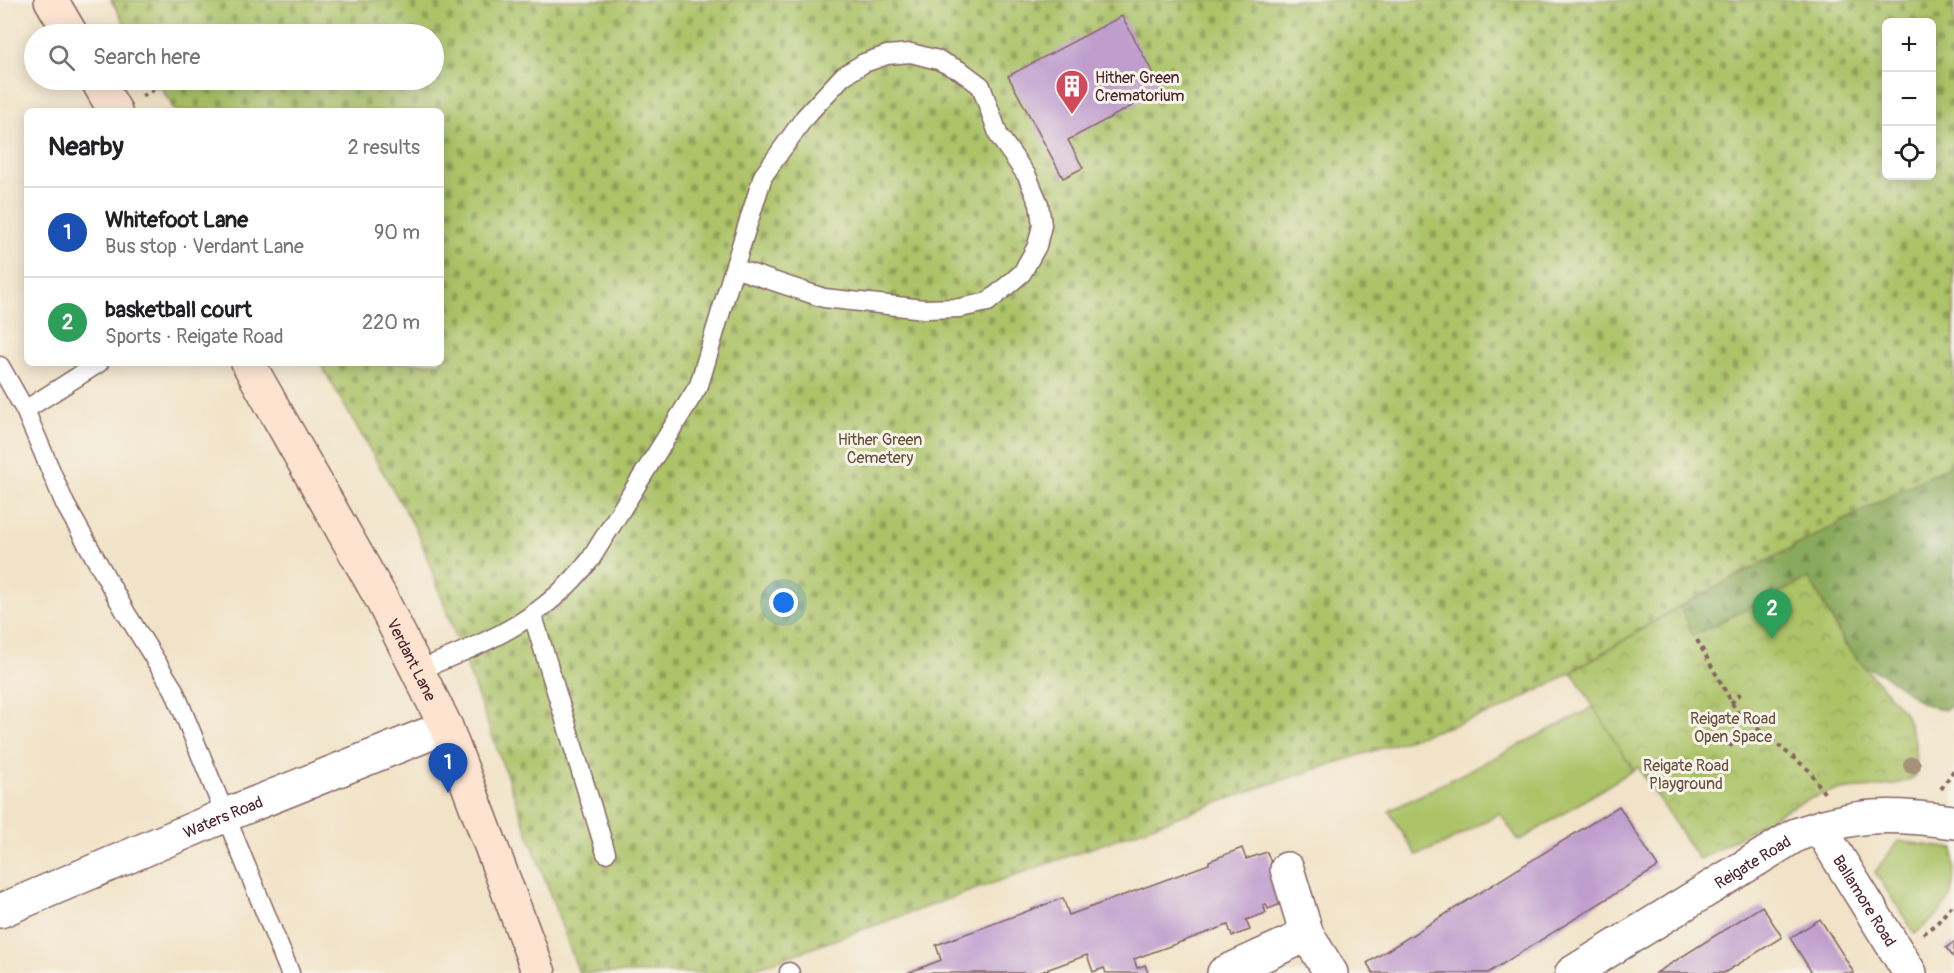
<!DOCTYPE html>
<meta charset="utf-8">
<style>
:root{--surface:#fff;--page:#f6f6f6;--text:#202124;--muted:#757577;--line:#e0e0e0;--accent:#0f766e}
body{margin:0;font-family:Pangolin,sans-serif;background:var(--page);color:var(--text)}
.controls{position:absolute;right:18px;top:18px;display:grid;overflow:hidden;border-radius:9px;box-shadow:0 3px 15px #0003}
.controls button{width:54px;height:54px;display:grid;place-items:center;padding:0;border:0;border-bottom:2px solid var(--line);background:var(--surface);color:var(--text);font:30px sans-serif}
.you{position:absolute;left:784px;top:603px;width:21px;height:21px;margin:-15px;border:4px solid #fff;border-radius:50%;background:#1a73e8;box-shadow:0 0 0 9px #1a73e833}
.badge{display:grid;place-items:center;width:39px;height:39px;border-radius:50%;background:var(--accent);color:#fff;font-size:20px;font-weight:700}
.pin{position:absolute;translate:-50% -50px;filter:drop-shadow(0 2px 3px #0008)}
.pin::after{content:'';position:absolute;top:32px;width:21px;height:18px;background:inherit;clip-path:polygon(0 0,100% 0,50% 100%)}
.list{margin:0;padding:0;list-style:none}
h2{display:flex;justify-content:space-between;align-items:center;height:78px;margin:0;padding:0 24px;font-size:26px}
h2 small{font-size:20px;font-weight:400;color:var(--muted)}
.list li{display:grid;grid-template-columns:39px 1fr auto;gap:18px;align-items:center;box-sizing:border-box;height:90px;padding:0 24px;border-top:2px solid var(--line)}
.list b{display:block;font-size:22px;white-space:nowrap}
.list p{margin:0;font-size:20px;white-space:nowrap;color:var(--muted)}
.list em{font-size:20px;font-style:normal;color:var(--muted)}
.icon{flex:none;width:33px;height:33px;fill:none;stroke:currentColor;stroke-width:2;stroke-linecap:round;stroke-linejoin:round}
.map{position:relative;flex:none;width:1954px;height:973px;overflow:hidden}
.search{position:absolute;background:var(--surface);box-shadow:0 3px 15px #0003;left:24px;top:24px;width:420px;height:66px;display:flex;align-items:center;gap:15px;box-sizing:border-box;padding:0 21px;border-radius:33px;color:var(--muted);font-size:22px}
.panel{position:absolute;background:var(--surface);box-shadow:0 3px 15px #0003;left:24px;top:108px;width:420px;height:258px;border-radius:9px}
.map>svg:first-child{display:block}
.grass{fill:#acc368;stroke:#7b714a;stroke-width:1.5}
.forest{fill:url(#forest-firs);stroke:#6a6444;stroke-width:1.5}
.cemetery{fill:url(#cemetery-stones);stroke:#7b714a;stroke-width:1.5;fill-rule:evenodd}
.park{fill:url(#park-crowns);stroke:#7b714a;stroke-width:1.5}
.building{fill:#bf9ece}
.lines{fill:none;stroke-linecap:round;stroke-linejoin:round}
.lane-casing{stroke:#846462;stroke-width:21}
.street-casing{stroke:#846462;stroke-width:36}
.secondary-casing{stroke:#846462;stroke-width:36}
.path{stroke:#846462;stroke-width:4;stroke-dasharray:4.5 4.5;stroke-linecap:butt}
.lane{stroke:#fff;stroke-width:18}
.street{stroke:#fff;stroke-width:33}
.secondary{stroke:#fde4d1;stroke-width:33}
.tree{fill:#a5927b}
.labels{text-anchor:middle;stroke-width:6;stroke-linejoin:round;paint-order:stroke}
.poi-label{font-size:16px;fill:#4a1f2b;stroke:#f7f3e8;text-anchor:start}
.park-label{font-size:16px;fill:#67503d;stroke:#f7f3e8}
.street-label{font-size:16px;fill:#4a1f2b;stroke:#f7f3e8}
</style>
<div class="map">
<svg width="1954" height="973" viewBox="0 0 1954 973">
<defs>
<pattern id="forest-firs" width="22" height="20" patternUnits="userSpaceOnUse" patternTransform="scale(1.5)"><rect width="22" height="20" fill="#89a95c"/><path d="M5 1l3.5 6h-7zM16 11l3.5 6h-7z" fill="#72894c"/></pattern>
<pattern id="cemetery-stones" width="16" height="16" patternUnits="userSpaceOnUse" patternTransform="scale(1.5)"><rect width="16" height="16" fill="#acc368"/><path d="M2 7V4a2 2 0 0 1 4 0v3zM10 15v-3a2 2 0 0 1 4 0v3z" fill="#8e9e56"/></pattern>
<pattern id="park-crowns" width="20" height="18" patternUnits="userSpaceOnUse" patternTransform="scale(1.5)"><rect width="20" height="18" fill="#acc368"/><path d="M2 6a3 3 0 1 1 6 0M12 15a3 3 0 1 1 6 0" fill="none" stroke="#8e9e56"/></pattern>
</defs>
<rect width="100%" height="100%" fill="#f7f3e8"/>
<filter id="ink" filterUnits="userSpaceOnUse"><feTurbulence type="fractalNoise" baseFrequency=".0167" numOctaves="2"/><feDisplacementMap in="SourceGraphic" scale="12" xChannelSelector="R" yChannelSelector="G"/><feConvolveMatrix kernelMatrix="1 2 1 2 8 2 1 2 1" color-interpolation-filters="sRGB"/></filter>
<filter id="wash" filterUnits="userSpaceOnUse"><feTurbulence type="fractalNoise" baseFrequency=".008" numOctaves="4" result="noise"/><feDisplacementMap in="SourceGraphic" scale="24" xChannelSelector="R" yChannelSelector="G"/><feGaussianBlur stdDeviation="1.35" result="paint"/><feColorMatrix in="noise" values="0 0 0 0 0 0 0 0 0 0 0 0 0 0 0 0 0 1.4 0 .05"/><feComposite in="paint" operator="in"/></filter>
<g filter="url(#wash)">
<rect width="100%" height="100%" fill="#f1e3c7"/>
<path class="grass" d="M1678,607l14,29 -54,131 -119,74 -19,-28 -56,31 -28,11 -27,-44 205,-104 -22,-35z
M1898,841l56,8c0,50 0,53 -39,85l-40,-62z"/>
<path class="forest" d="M1954,463v242l-10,5 -22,-7 -38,-28 -23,-10 -12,-15 -40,-72 -117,58 -14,-29z"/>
<path class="cemetery" d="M111,0h1843v463l-276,144 -106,65 -72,38 -236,76 -522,187h-163l-161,-440 -98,-170h121v-252h-266l-18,-31h277v-46h-303zM1886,22h46v154h-46z"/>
<path class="park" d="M1809,578l36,67 60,68 10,28 1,35c-27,16 -60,8 -90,17 -45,14 -86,45 -127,67l-61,-93 -5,3 -61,-98 108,-66 13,30z"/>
<g id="blocks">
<path class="building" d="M1122,16l40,74 -94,50 15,28 -20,10 -55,-102z
M1619,806l39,61 -170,106h-115l-6,-10z
M1242,848l4,11 21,-7 19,50 -18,7 -2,-5 -3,1 3,8 -20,7 4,10 -18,6 -4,-11 -94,34 3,9 8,-3 3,8h-42l-2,-5 -11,4 -6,-17 -49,18h-131l34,-13 -5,-15 127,-47 6,17 140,-51v-3z
M1762,906l20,31 -58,36h-68z
M1820,919l25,39 9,15h-42l-22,-35z
M1954,942v16l-8,-10z"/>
</g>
</g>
<g filter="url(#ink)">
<use href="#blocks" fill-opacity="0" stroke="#846462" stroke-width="1.5"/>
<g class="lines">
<defs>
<path id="lane" d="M0,366l25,44 40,94 61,109 48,77 116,283
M25,410l74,-47
M533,616l73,237
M417,671c71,-30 123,-48 173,-111l109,-175 35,-117 29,-92 42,-59 38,-41 21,-13 23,-8 24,-2 27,7 23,11 20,15 18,50 28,40 12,28 3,21 -5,21 -15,27 -34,29 -28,6 -36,1 -100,-11 -90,-30
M789,972l1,1"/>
<g id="street">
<path id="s1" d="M1823,826l3,12 84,135"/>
<path d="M1287,869l20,66"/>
<path id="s2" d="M0,911l226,-96 220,-88"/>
<path d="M1224,973l83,-38 24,38"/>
<path id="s3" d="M1572,973l224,-138c61,-22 94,-22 158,-13"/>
</g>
<g id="secondary">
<path d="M51,0l20,34"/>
<path d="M97,80l18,31"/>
<path id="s4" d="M248,363l133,235 65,129 93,246"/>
</g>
</defs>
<use href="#lane" class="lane-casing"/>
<use href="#street" class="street-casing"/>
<use href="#secondary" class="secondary-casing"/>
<path class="path" d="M261,34l4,-1
M142,96l31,-16
M1697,640l40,72 73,59 14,22
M1731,703l12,-12
M1730,747l6,-13 1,-22
M1941,789l13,-19
M1923,934l15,-12 16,-19"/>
<use href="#lane" class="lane"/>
<use href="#street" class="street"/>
<use href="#secondary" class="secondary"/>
</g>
<circle class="tree" cx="1912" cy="765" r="9"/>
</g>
<defs>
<symbol id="building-pin" viewBox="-11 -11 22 30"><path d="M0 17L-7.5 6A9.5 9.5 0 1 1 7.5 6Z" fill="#d1495b" stroke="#f7f3e8"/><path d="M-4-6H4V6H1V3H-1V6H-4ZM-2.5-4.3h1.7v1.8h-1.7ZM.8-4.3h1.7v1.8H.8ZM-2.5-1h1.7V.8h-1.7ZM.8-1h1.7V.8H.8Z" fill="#fff"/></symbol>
</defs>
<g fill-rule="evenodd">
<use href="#building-pin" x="1053" y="67" width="38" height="52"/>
</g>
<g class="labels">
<g class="poi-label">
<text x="1095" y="83">Hither Green<tspan x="1095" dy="18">Crematorium</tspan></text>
</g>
<g class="park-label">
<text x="880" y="445">Hither Green<tspan x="880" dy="18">Cemetery</tspan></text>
<text x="1733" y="724">Reigate Road<tspan x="1733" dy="18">Open Space</tspan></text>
<text x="1686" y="771">Reigate Road<tspan x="1686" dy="18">Playground</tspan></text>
</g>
<g class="street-label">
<text dy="6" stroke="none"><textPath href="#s4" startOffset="339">Verdant Lane</textPath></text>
<text dy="6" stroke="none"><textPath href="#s2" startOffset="242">Waters Road</textPath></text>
<text dy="6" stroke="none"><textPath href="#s3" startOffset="212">Reigate Road</textPath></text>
<text dy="6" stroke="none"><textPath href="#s1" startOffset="86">Ballamore Road</textPath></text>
</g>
</g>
</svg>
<div class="controls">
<button>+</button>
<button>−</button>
<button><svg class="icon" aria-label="locate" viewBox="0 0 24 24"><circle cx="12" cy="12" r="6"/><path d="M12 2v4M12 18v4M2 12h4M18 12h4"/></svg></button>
</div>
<div class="you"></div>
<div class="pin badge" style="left:448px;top:793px;background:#1a4fb4">1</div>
<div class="pin badge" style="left:1772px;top:639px;background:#2e9e5b">2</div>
<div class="search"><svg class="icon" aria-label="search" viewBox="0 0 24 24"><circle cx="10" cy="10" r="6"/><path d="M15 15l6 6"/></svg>Search here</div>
<section class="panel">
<h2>Nearby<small>2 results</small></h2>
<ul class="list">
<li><span class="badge" style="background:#1a4fb4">1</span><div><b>Whitefoot Lane</b><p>Bus stop · Verdant Lane</p></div><em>90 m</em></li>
<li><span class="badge" style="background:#2e9e5b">2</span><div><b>basketball court</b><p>Sports · Reigate Road</p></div><em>220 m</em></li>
</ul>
</section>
</div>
